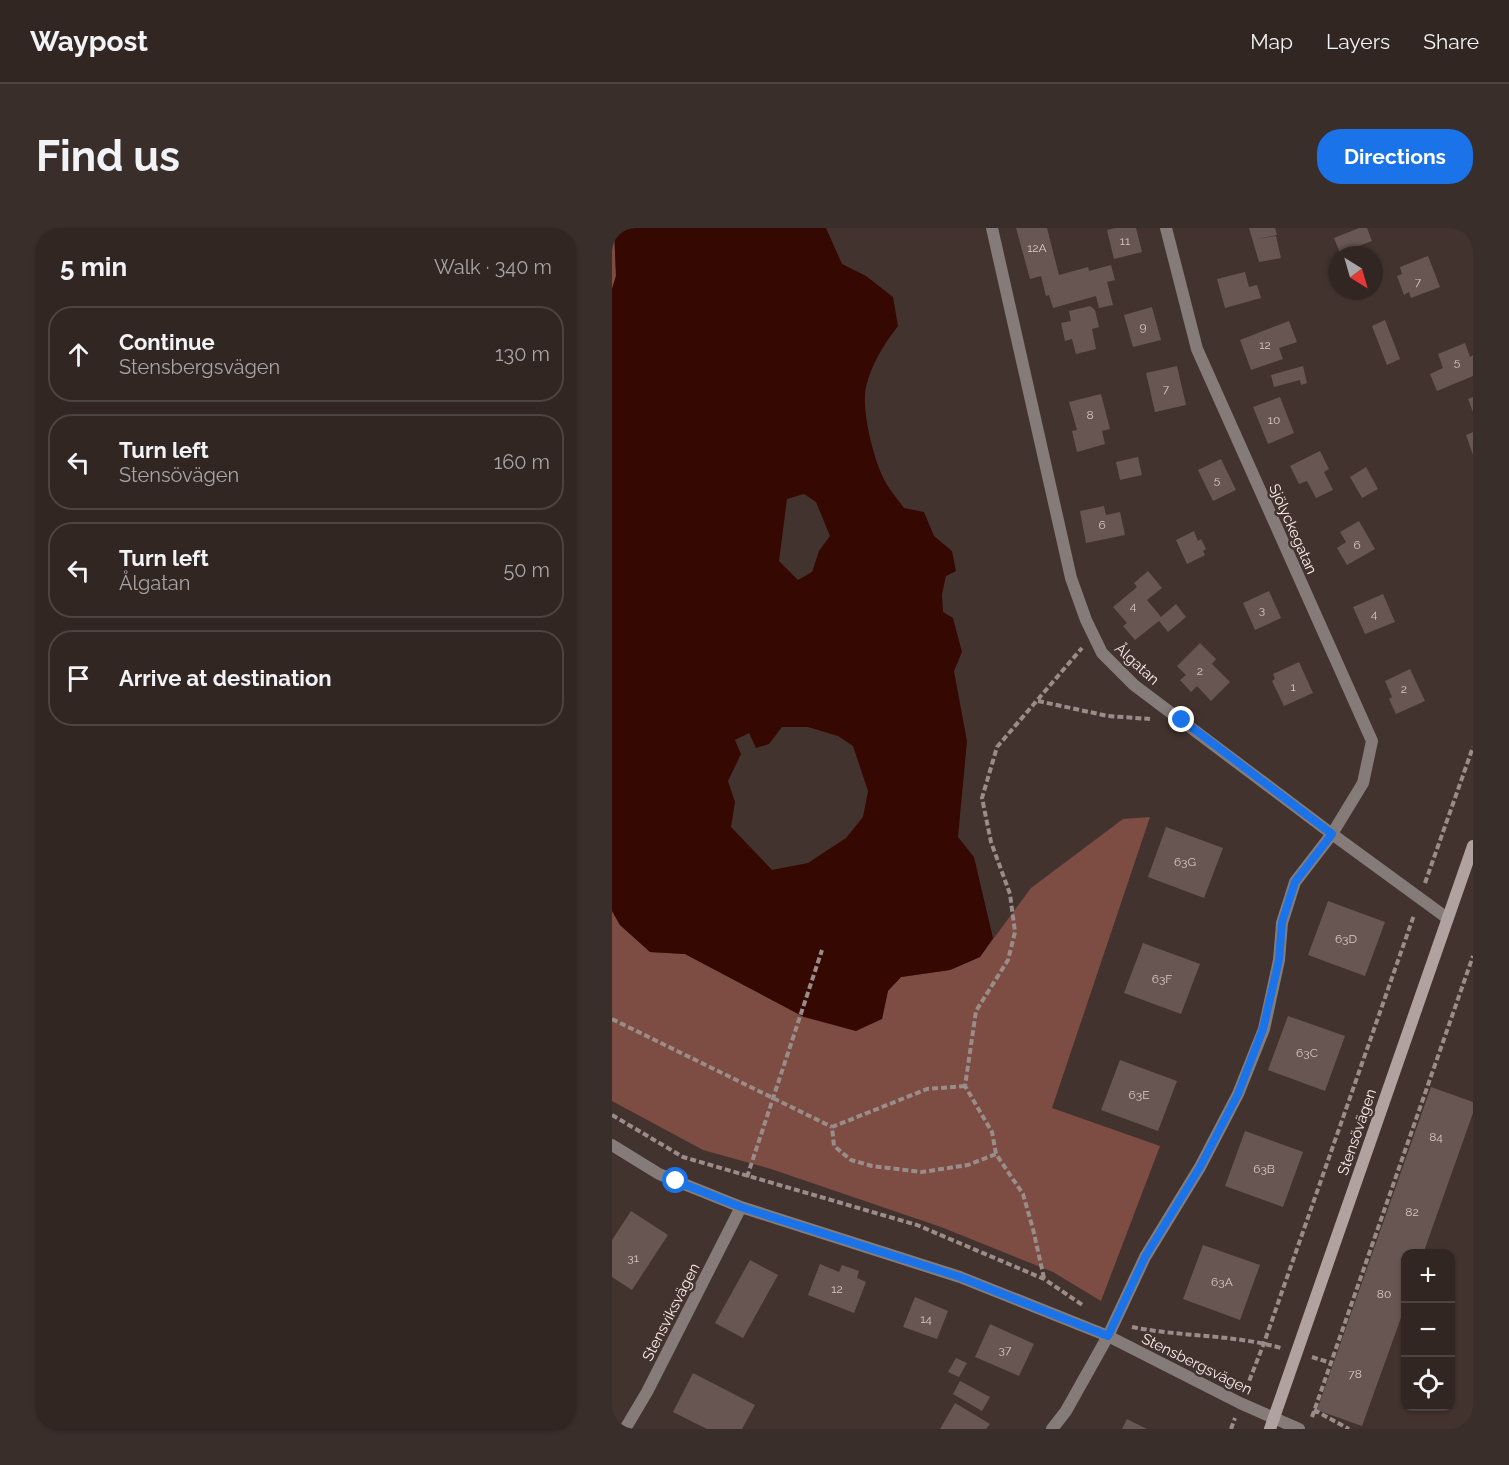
<!DOCTYPE html>
<meta charset="utf-8">
<style>
:root{--surface:#322623;--page:#3a2e2b;--text:#f1f3f6;--muted:#a8a5a6;--line:#4d4341;--accent:#1a73e8}
body{margin:0;font-family:Raleway,sans-serif;background:var(--page);color:var(--text)}
.controls{position:absolute;right:18px;bottom:18px;display:grid;overflow:hidden;border-radius:12px;box-shadow:0 2px 4px #0004}
.controls button{width:54px;height:54px;display:grid;place-items:center;padding:0;border:0;border-bottom:2px solid var(--line);background:var(--surface);color:var(--text);font:30px sans-serif}
.compass{position:absolute;left:717px;top:18px;width:54px;height:54px;border-radius:50%;background:var(--surface);box-shadow:0 2px 4px #0004;rotate:143deg}
.stop{position:absolute;width:18px;height:18px;margin:-14px;border:4px solid #1a73e8;border-radius:50%;background:#fff}
.stop.end{background:#1a73e8;border-color:#fff;box-shadow:0 2px 6px #0008}
.list{margin:0;padding:0;list-style:none}
h2{display:flex;justify-content:space-between;align-items:center;height:78px;margin:0;padding:0 24px;font-size:26px}
h2 small{font-size:20px;font-weight:400;color:var(--muted)}
.list li{display:grid;grid-template-columns:39px 1fr auto;gap:18px;align-items:center;box-sizing:border-box;height:96px;margin:0 12px 12px;padding:0 12px;border:2px solid var(--line);border-radius:24px}
.list b{display:block;font-size:22px;white-space:nowrap}
.list p{margin:0;font-size:20px;white-space:nowrap;color:var(--muted)}
.list em{font-size:20px;font-style:normal;color:var(--muted)}
.icon{flex:none;width:33px;height:33px;fill:none;stroke:currentColor;stroke-width:2;stroke-linecap:round;stroke-linejoin:round}
.map{position:relative;flex:none;width:861px;height:1201px;overflow:hidden;border-radius:24px}
header{display:flex;align-items:center;gap:36px;box-sizing:border-box;height:84px;padding:0 30px;background:var(--surface);border-bottom:2px solid var(--line)}
header strong{font-size:28px}
nav{display:flex;gap:33px;margin-inline-start:auto;font-size:21px}
.intro{display:flex;align-items:center;justify-content:space-between;box-sizing:border-box;height:144px;padding:0 36px}
h1{margin:0;font-size:42px}
.button{padding:15px 27px;border-radius:24px;background:var(--accent);color:#fff;font-size:21px;font-weight:700}
main{display:flex;gap:36px;padding:0 36px}
aside{flex:1;background:var(--surface);border-radius:24px;box-shadow:0 2px 4px #0004}
.map>svg:first-child{display:block}
.green{fill:#7d4c42}
.water{fill:#360802;fill-rule:evenodd}
.building{fill:#685652}
.lines{fill:none;stroke-linecap:round;stroke-linejoin:round}
.path{stroke:#9a8c89;stroke-width:4;stroke-dasharray:6 3;stroke-linecap:butt}
.lane{stroke:#857c7a;stroke-width:12}
.street{stroke:#857c7a;stroke-width:12}
.secondary{stroke:#b0a39f;stroke-width:12}
.route{stroke:#1a73e8;stroke-width:8}
.labels{text-anchor:middle;stroke-width:5;stroke-linejoin:round;paint-order:stroke}
.number-label{font-size:12px;fill:#d6c9c6}
.street-label{font-size:15px;fill:#faefec;stroke:#43332f}
</style>
<header>
<strong>Waypost</strong>
<nav><a>Map</a><a>Layers</a><a>Share</a></nav>
</header>
<div class="intro"><h1>Find us</h1><a class="button">Directions</a></div>
<main>
<aside>
<h2>5 min<small>Walk · 340 m</small></h2>
<ul class="list">
<li><svg class="icon" aria-label="ahead" viewBox="0 0 24 24"><path d="M12 20V5M6 11l6-6 6 6"/></svg><div><b>Continue</b><p>Stensbergsvägen</p></div><em>130 m</em></li>
<li><svg class="icon" aria-label="left" viewBox="0 0 24 24"><path d="M17 20v-9H6M10 6l-5 5 5 5"/></svg><div><b>Turn left</b><p>Stensövägen</p></div><em>160 m</em></li>
<li><svg class="icon" aria-label="left" viewBox="0 0 24 24"><path d="M17 20v-9H6M10 6l-5 5 5 5"/></svg><div><b>Turn left</b><p>Ålgatan</p></div><em>50 m</em></li>
<li><svg class="icon" aria-label="arrive" viewBox="0 0 24 24"><path d="M6 21V4h12l-3 4 3 4H6"/></svg><div><b>Arrive at destination</b></div></li>
</ul>
</aside>
<div class="map">
<svg width="861" height="1201" viewBox="0 0 861 1201">
<rect width="100%" height="100%" fill="#43332f"/>
<path class="green" d="M0,0h2l2,48 -4,13z
M538,589l-98,291 108,38 -59,155 -48,-29 -112,-45 -170,-58 -68,-19 -91,-49v-190l8,14 30,27 35,2 119,63 78,2 6,-29 13,-13 49,-7 30,-13 51,-69 92,-69z"/>
<path class="water" d="M2,0h212l16,36 24,12 27,21 5,29c-14,18 -27,39 -32,61 -5,23 8,74 19,94 5,10 13,18 19,27l20,4 10,24 18,15 4,20 -10,5 -4,18 1,18 10,6 9,34 -8,19 13,70 -9,96 16,20 19,81 -13,19 -30,13 -49,7 -13,14 -6,28 -26,12 -52,-14 -119,-63 -35,-2 -30,-27 -8,-14v-622l4,-13zM192,266l12,8 14,34 -11,15 -7,21 -14,8 -19,-19 8,-62zM170,499h26l30,9 15,10 15,45 -5,26 -17,21 -38,25 -36,7 -41,-43 4,-25 -7,-21 13,-27 -6,-14 14,-7 7,15 13,-4z"/>
<path class="building" d="M404,0h31l12,47 29,-8 1,4 22,-6 4,15 -8,2 6,23 -14,3 -3,-12 -43,12 -4,-13 -3,1 -5,-20 -11,3z
M504,0h20l6,24 -28,7 -7,-29z
M637,0h26l2,7 -20,4 19,-3 5,22 -22,4z
M747,0h8l5,13 -32,12 -6,-15z
M816,28l12,31 -29,11 -2,-6 -5,3 -7,-19 5,-2 -2,-7z
M633,44l4,15 8,-2 4,13 -36,10 -8,-29z
M478,78l5,4 4,17 -7,2 4,20 -20,5 -4,-15 -7,2 -4,-18 10,-2 -2,-10z
M540,79l9,33 -28,7 -9,-32z
M773,92l15,39 -13,6 -15,-39z
M677,93l8,21 -18,6 4,11 -32,11 -11,-30z
M853,115l5,14 3,-2v21l-36,15 -7,-17 13,-6 -5,-14z
M565,138l9,39 -31,7 -9,-39z
M691,138l4,17 -6,2 -1,-5 -26,7 -3,-12z
M489,166l9,35 -8,2 3,13 -28,8 -5,-21 5,-1 -8,-28z
M668,169l14,36 -26,11 -15,-37z
M861,169v15l-5,-13z
M861,204v23l-7,-20z
M708,223l9,18 -5,3 9,18 -17,8 -9,-17 -8,3 -9,-18z
M526,229l4,18 -22,5 -4,-18z
M609,231l15,31 -23,11 -15,-31z
M754,239l12,22 -16,9 -12,-21z
M492,278l2,9 14,-3 5,23 -39,8 -6,-32z
M747,293l16,28 -28,16 -10,-17 9,-6 -6,-10z
M582,303l4,10 3,-2 5,10 -3,2 2,4 -18,9 -11,-24z
M536,343l14,17 -15,12 14,17 15,-13 10,13 -18,15 -9,-11 -24,19 -12,-14 4,-3 -14,-16 24,-20 -3,-4z
M657,363l12,27 -26,12 -12,-27z
M771,366l12,28 -30,12 -12,-27z
M588,415l16,16 -4,5 18,18 -19,19 -14,-15 -6,6 -11,-12 6,-5 -9,-9z
M687,434l14,31 -29,13 -12,-25 3,-2 -2,-5z
M798,441l15,32 -29,13 -7,-15 3,-2 -7,-16z
M554,599l57,21 -19,50 -56,-21z
M716,673l57,21 -20,54 -57,-21z
M531,715l57,21 -19,50 -57,-21z
M676,788l57,20 -20,55 -57,-21z
M508,832l57,21 -19,50 -57,-21z
M819,859l42,15v11l-50,141h-17v50l-44,122 -45,-16z
M633,903l58,21 -20,55 -58,-21z
M19,983l37,24 -36,55 -20,-13v-37z
M591,1017l57,20 -20,55 -57,-21z
M138,1032l28,15 -35,63 -28,-15z
M208,1036l19,8 3,-7 17,6 -2,7 9,4 -12,31 -46,-18z
M303,1069l33,14 -11,28 -34,-12z
M378,1096l44,20 -15,32 -44,-19z
M344,1130l11,5 -8,14 -11,-5z
M81,1145l62,32 -13,24h-35l-34,-17z
M348,1153l30,16 -8,14 -29,-17z
M343,1175l35,21 -4,5h-46z
M515,1191l20,10h-25z"/>
<g class="lines">
<path class="path" d="M426,473l70,15 42,3
M813,655l48,-136
M0,791l220,108
M353,858l-38,3 -95,38 2,19 17,14 21,6 50,6 46,-7 28,-11
M0,887l71,42 234,68 127,54 40,27
M135,949l75,-227
M432,1050l-11,-49 -10,-35 -27,-40 -4,-22 -27,-46 11,-75 32,-51 7,-28 -5,-38 -19,-52 -9,-44 15,-51 85,-99
M520,1099c49,10 100,7 149,21
M700,1129l19,6
M634,1161l18,-46 150,-428
M702,1182l35,19
M700,1189l161,-461
M619,1201l4,-11"/>
<path class="lane" d="M496,1108l37,-79 55,-90 38,-73 26,-65 15,-69 3,-37 13,-41 37,-48"/>
<path class="street" d="M380,0l79,350 15,42 16,33 32,32 198,149 115,84
M554,0l31,121 175,392 -9,42 -31,51
M0,917l47,29 82,33 219,70 148,59 132,67 59,26
M13,1201l22,-37 94,-185
M440,1201l14,-18 42,-75"/>
<path class="secondary" d="M658,1201l203,-583"/>
</g>
<g class="lines">
<path class="route" d="M64,953l65,26 219,70 148,59 37,-79 55,-90 38,-73 25,-65 16,-69 3,-38 13,-40 37,-48 -150,-114"/>
</g>
<g class="labels">
<g class="number-label">
<text x="513" y="17">11</text>
<text x="425" y="24">12A</text>
<text x="806" y="58">7</text>
<text x="531" y="103">9</text>
<text x="653" y="121">12</text>
<text x="845" y="138">5</text>
<text x="554" y="165">7</text>
<text x="478" y="191">8</text>
<text x="662" y="196">10</text>
<text x="605" y="256">5</text>
<text x="490" y="301">6</text>
<text x="745" y="321">6</text>
<text x="521" y="382">4</text>
<text x="650" y="386">3</text>
<text x="762" y="390">4</text>
<text x="588" y="447">2</text>
<text x="681" y="463">1</text>
<text x="792" y="465">2</text>
<text x="573" y="638">63G</text>
<text x="734" y="715">63D</text>
<text x="550" y="755">63F</text>
<text x="695" y="829">63C</text>
<text x="527" y="871">63E</text>
<text x="824" y="913">84</text>
<text x="652" y="945">63B</text>
<text x="800" y="988">82</text>
<text x="21" y="1034">31</text>
<text x="610" y="1058">63A</text>
<text x="225" y="1065">12</text>
<text x="772" y="1070">80</text>
<text x="314" y="1095">14</text>
<text x="393" y="1126">37</text>
<text x="743" y="1150">78</text>
</g>
<g class="street-label">
<text transform="translate(681 301) rotate(66)" y="5">Sjölyckegatan</text>
<text transform="translate(525 436) rotate(42)" y="5">Ålgatan</text>
<text transform="translate(745 904) rotate(-71)" y="5">Stensövägen</text>
<text transform="translate(59 1084) rotate(-63)" y="5">Stensviksvägen</text>
<text transform="translate(585 1136) rotate(26)" y="5">Stensbergsvägen</text>
</g>
</g>
</svg>
<div class="controls">
<button>+</button>
<button>−</button>
<button><svg class="icon" aria-label="locate" viewBox="0 0 24 24"><circle cx="12" cy="12" r="6"/><path d="M12 2v4M12 18v4M2 12h4M18 12h4"/></svg></button>
</div>
<svg class="compass" viewBox="-18 -18 36 36"><path d="M0-13l5 13h-10z" fill="#e53935"/><path d="M0 13l5-13h-10z" fill="#a8a5a6"/></svg>
<div class="stop" style="left:64px;top:953px"></div>
<div class="stop end" style="left:570px;top:492px"></div>
</div>
</main>
